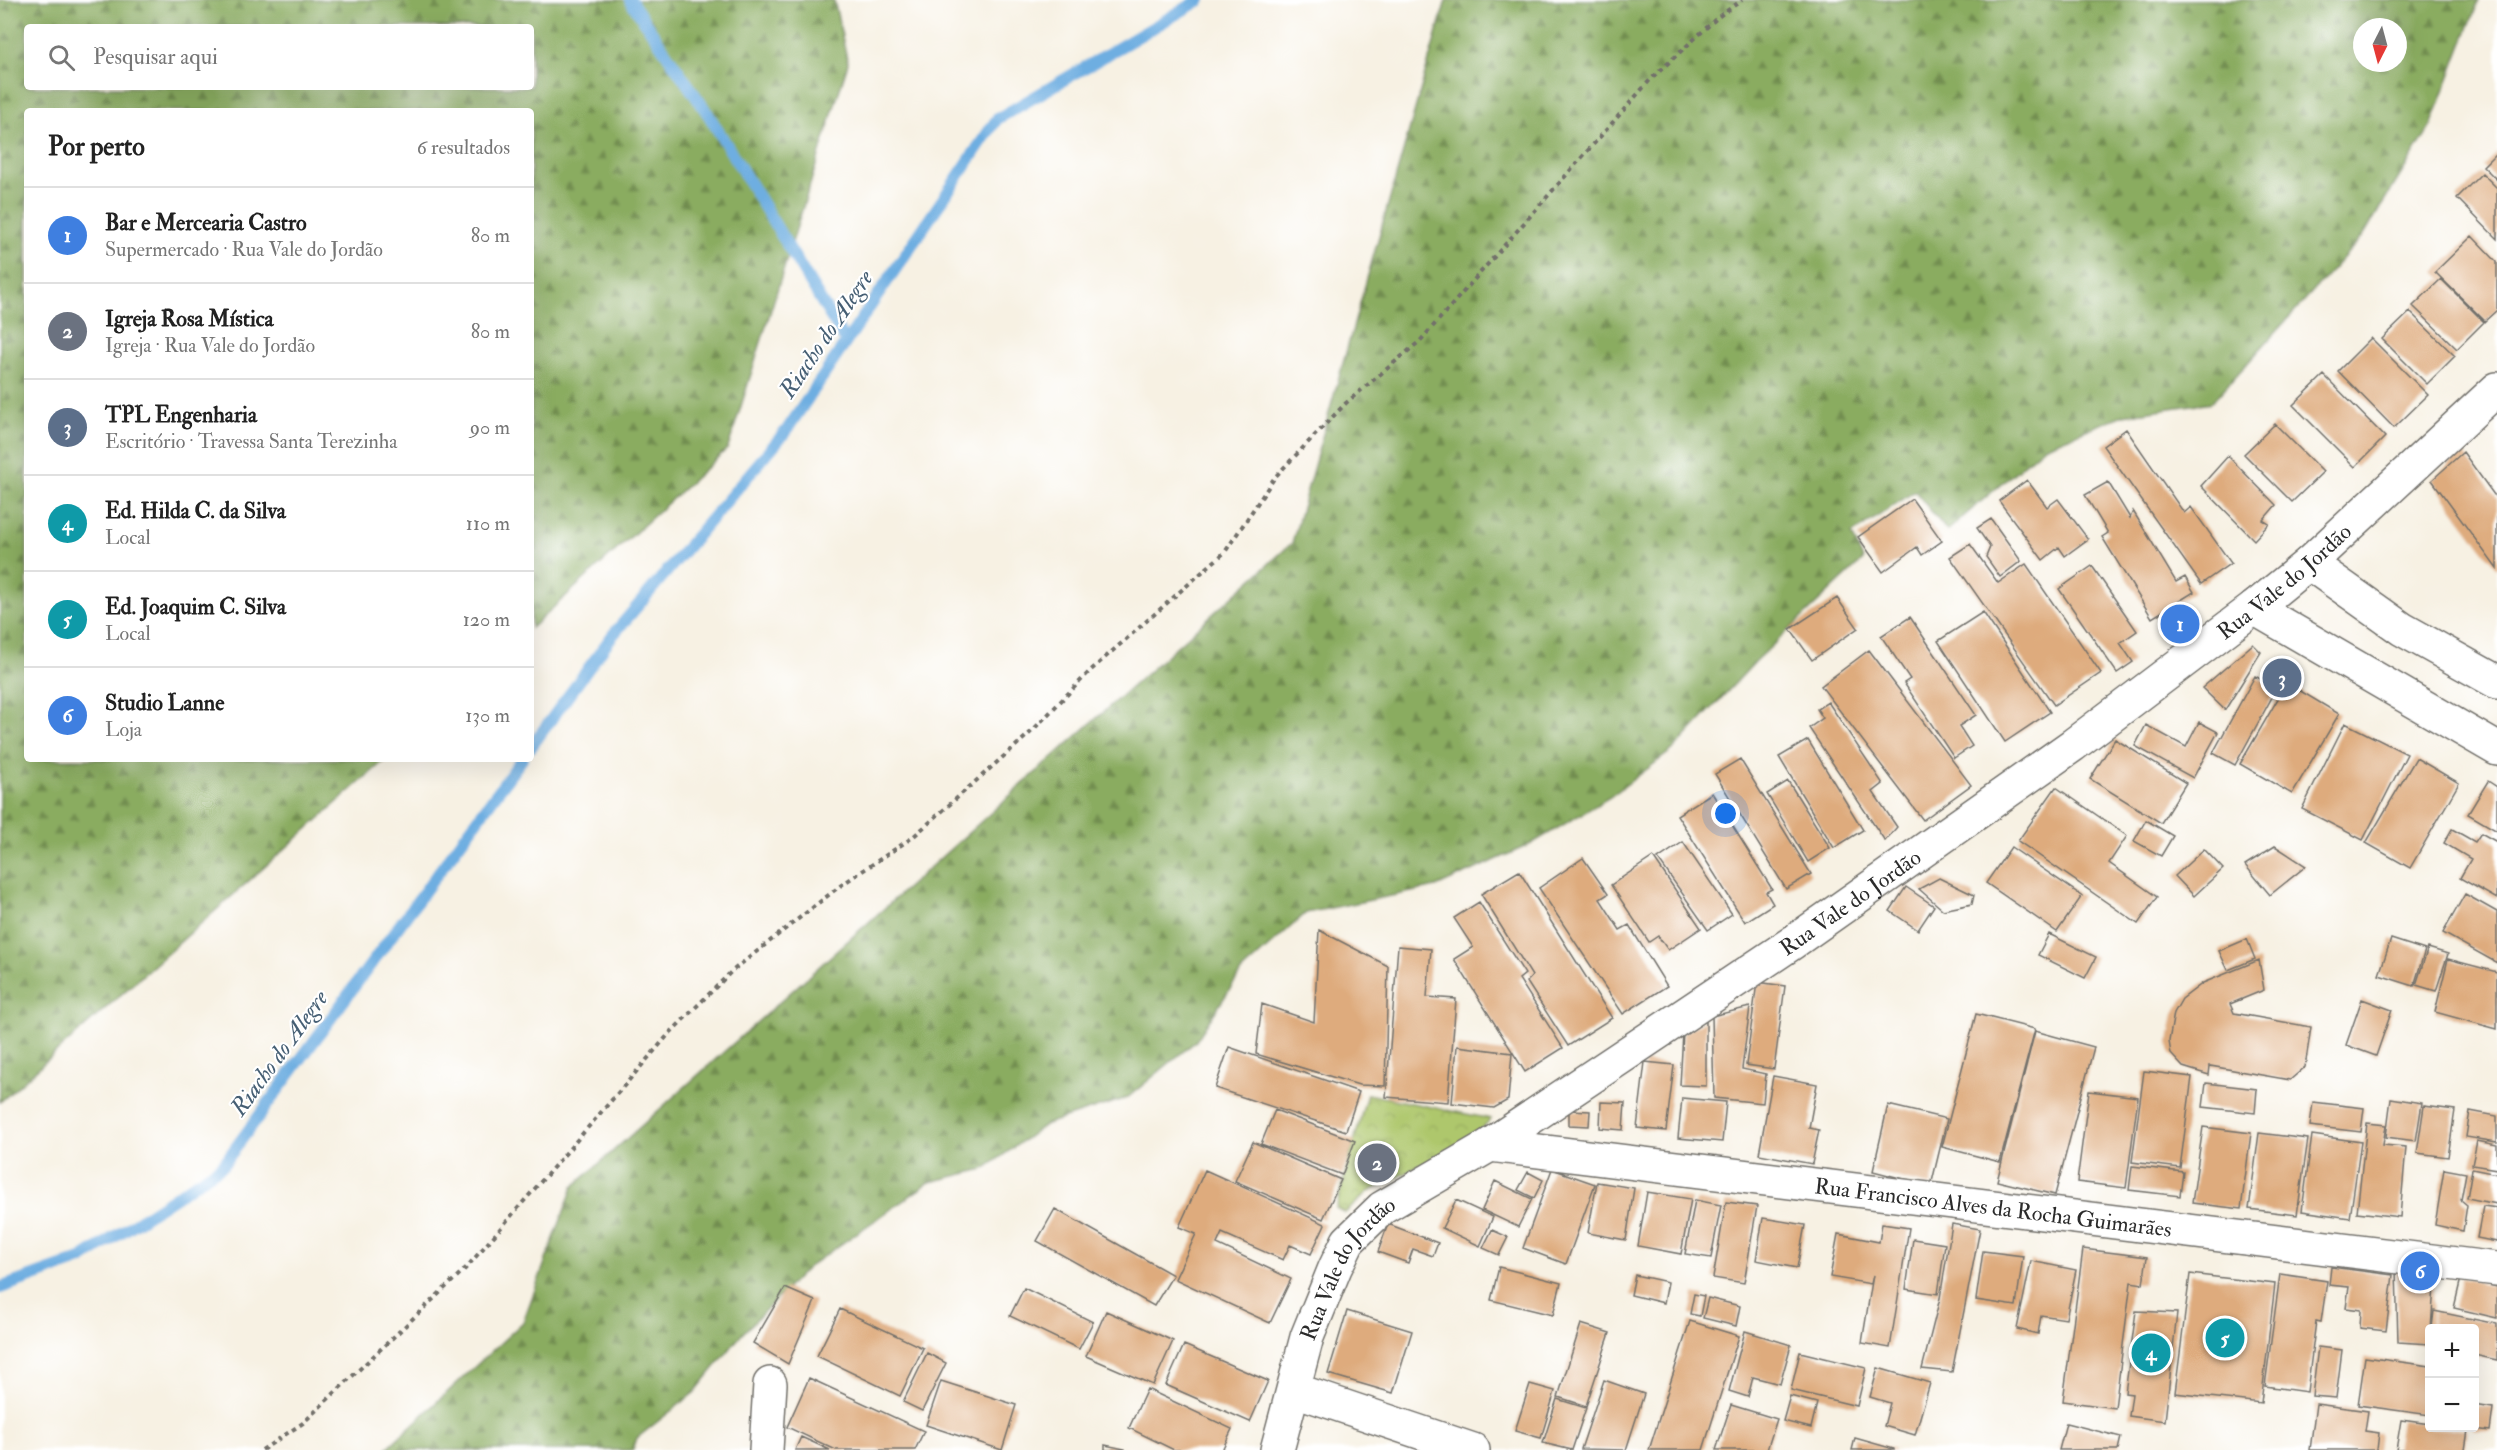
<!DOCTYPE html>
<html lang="pt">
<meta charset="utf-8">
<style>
:root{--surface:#fff;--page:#f6f6f6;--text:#222;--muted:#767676;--line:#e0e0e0;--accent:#d93025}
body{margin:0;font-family:"IM FELL Double Pica",serif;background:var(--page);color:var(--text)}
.controls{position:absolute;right:18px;bottom:18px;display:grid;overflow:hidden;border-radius:6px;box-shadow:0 6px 24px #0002}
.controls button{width:54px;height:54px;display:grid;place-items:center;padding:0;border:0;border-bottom:2px solid var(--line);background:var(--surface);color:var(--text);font:30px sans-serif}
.compass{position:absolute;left:2353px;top:18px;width:54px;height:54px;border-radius:50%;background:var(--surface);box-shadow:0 6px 24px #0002;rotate:186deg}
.you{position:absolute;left:1726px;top:814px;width:21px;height:21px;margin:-15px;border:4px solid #fff;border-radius:50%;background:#1a73e8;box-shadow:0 0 0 9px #1a73e833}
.badge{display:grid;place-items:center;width:39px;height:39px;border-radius:50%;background:var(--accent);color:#fff;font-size:20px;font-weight:700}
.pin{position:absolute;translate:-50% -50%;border:3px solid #fff;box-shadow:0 2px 6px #0006}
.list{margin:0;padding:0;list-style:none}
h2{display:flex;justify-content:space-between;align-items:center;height:78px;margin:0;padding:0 24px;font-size:26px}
h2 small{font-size:20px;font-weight:400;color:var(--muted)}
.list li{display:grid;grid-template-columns:39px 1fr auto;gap:18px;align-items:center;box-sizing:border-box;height:96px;padding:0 24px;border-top:2px solid var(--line)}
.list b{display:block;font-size:22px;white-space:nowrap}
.list p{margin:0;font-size:20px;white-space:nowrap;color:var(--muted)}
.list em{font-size:20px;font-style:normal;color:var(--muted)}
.icon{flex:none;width:33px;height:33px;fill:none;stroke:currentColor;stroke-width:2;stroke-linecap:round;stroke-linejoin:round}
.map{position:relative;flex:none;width:2497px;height:1450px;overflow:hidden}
.search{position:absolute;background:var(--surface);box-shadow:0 6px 24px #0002;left:24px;top:24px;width:510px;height:66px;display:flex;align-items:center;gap:15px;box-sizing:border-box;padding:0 21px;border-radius:6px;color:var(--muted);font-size:22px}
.panel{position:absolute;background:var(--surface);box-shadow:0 6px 24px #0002;left:24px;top:108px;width:510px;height:654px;border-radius:6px}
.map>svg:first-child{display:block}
.forest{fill:url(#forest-firs);stroke:#5a6c46;stroke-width:1.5;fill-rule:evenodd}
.park{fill:url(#park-crowns);stroke:#6c794c;stroke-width:1.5}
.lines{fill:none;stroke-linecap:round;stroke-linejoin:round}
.stream{stroke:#6eaee1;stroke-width:12}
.building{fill:#deab7d}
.minor-casing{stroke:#72706b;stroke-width:36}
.path{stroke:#72706b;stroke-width:4;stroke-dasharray:4.5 4.5;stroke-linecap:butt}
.minor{stroke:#fff;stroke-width:33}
.labels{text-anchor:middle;stroke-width:4.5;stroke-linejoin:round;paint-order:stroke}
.street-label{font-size:22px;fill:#2b2b2b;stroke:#fff}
.water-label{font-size:24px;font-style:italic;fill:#465f74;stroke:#fff}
</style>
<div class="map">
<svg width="2497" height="1450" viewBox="0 0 2497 1450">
<defs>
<pattern id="forest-firs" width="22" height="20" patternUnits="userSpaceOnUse" patternTransform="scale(1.5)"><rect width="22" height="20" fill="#8aac60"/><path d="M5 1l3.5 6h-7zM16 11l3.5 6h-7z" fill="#718c4f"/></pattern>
<pattern id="park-crowns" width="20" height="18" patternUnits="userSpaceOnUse" patternTransform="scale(1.5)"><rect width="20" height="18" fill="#aec76c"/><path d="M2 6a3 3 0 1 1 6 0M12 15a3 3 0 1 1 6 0" fill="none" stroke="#96ab5e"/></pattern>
</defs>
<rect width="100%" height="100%" fill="#fff"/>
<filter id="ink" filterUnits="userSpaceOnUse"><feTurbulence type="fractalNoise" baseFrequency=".0167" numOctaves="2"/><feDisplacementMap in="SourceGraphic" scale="12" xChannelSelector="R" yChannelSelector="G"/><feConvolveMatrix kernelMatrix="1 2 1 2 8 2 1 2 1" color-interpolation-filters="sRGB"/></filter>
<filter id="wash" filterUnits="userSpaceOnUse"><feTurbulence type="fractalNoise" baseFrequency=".008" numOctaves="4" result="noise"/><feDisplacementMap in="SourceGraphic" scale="24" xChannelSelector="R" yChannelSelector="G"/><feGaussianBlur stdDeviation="1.35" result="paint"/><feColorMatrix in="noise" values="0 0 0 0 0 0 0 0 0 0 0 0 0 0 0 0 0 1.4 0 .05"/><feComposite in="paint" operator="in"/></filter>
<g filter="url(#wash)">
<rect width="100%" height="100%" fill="#f7f1e3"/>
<path class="forest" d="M0,0h834l14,63 -120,385 -197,180v-517h-504v648h359l-386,343zM27,27h504v60h-504z
M1446,0h1033l-48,126 -68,110 -151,166 -89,13 -79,32 -97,84 -32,-40 -63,43 11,26 -107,101 -81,87 -65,49 -79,47 -95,43 -130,26 -65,59 -45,69 -69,57 -81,26 -62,45 -54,13 -123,86 -65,66 -47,58 -58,46 -4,12h-248l138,-128 50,-135 719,-644zM2362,27h36v36h-36z"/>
<path class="park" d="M1367,1094l124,25 -23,23 -100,50 -23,21 -9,-5z"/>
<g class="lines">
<path class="stream" d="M630,0l78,114 138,228
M531,747l81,-111 174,-205 211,-312 203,-119
M0,1288l81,-29 141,-93 300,-407"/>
</g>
<g id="blocks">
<path class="building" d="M2497,152v28l-14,-14z
M2482,173l15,15v51l-40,-41z
M2472,236l25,26v48l-12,11 -50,-49z
M2441,279l43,43 -27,27 -44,-43z
M2410,312l45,44 -28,28 -45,-45z
M2371,338l57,57 -34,33 -56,-57z
M2324,375l61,62 -30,30 -62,-62z
M2275,424l48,48 -31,30 -48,-48z
M2126,429l58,84 7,-6 40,56 -30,21 -98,-138z
M2463,452l34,47v70l-65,-89z
M2228,456l48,49 -13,15 6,4 -15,16 -53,-54z
M2027,480l20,27 11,-8 30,40 -23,17 -6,-9 -16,13 -44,-59z
M2108,482l22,36 3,-7 43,71 9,-5 9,15 -42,26 -50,-81 6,-4 -23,-38z
M1912,499l30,42 -20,14 -5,-8 -34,25 -25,-35z
M1991,519l30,42 -21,16 -14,-20 4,-10 -13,-19z
M1970,544l28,39 28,-19 75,109 -47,32 -104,-148z
M2092,566l45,65 -17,12 13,19 -16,11 -58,-84z
M1837,598l21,30 -46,32 -22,-31z
M1983,612l67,100 -45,30 -67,-101z
M1910,617l66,98 -17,11 13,20 -18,12 -50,-75 6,-4 -29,-43z
M2253,644l8,8 -36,58 -23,-22z
M1869,650l102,135 -48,35 -102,-134z
M2255,676l22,12 -42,77 -22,-12z
M2287,683l52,31 -47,80 -52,-30z
M1828,702l55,82 -10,8 24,35 -12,14 -76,-113 14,-10 -6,-9z
M2199,722l19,10 -25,46 -58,-32 11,-21 40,22z
M2345,723l62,31 -44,86 -61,-31z
M2115,739l71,44 -25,40 -71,-44z
M1808,740l55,90 -29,18 -55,-91z
M2416,758l43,25 -49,85 -44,-25z
M1740,759l71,115 -25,15 -71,-115z
M1788,781l42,67 -22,14 -41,-68z
M2488,781l9,6v44l-29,-17z
M2056,787l71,49 -18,27 48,34 -19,27 -120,-83z
M1712,793l60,96 -6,3 7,12 -28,18 -68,-107z
M2146,820l27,16 -12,20 -27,-15z
M2452,829l23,13 6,-9 16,9v57l-37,-21 11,-19 -27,-16z
M1683,842l49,72 -24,16 -50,-71z
M2275,846l31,20 -36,29 -25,-30z
M2011,847l71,49 -25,36 -71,-49z
M2204,849l19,20 -29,27 -19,-20z
M1653,857l48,71 -33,22 -10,-14 -9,6 -38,-57z
M1583,858l25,36 -8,5 20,31 9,-5 38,61 -44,28 -84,-126z
M1519,871l93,147 -44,28 -41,-64 5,-6 -51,-82z
M1939,878l35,17 -2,9 -29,6 -24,-21z
M1906,887l28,19 -16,24 -28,-19z
M2465,894l32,18v51l-54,-30z
M1479,902l46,72 -6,5 44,69 -38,24 -71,-113 19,-12 -19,-29z
M1319,930l69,36 -3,120 -26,-1 -103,-31 6,-50 52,18z
M2049,934l47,23 -11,21 -47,-23z
M2247,939l8,20 -27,11 -9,-19z
M2391,939l34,11 -11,36 -35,-11z
M1398,946l33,3 -4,48 29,2 -8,103 -62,-5z
M2428,948l20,6 -12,37 -20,-6z
M2448,959l49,13v57l-62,-17z
M2259,960l5,30 -34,14 4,9 77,14 -6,40 -15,13 -80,-14 -1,9 -26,-8 -12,-13 -2,-13 5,-28 8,-14 21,-16z
M1757,982l28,4 -11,83 -28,-4z
M2362,999l30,11 -16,46 -30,-11z
M1750,1007l-8,62 24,5 -3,29 -49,-5 -2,-82z
M1976,1014l59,15 -35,133 -58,-15z
M1706,1020v66l-26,-1 3,-52z
M2035,1031l59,16 -39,148 -58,-14z
M1457,1046l55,7 -4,47 -14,8 -42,-5z
M1229,1047l130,45 -13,39 -131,-43z
M1645,1062l29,3 -8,66 -29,-3z
M2144,1071l48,6 -12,91 -48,-6z
M1773,1076l44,8 -8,44 10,2 -7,34 -53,-10z
M2206,1083l51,6 -2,24 -52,-6z
M2089,1091l49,6 -12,91 -49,-6z
M1682,1098l44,4 -4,40 -44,-4z
M2391,1098l31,5 -6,38 -30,-4z
M1601,1102l24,1 -2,27 -23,-2z
M2313,1102l51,6 -3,24 -51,-6z
M1888,1105l59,14 -16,67 -58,-15z
M2424,1106l31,4 -7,47 -31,-4z
M1275,1110l80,31 -13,34 -81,-31z
M1569,1110l21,1 -1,15 -20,-1z
M2470,1111l27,5v26l-31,-5z
M2367,1123l19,2 -3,20 23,2 -6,70 -43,-5z
M2203,1127l48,6 -10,76 -49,-6z
M2259,1133l49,6 -11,76 -48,-6z
M2312,1135l49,7 -11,76 -48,-7z
M2477,1141l20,4v24l-25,-4z
M1253,1142l88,38 -18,39 -88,-38z
M2132,1166l51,6 -3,24 -51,-6z
M1552,1169l43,15 -29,80 -43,-16z
M2444,1169l22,4 -5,27 6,5 -4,26 -28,-6z
M2472,1169l25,5v30l-30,-6z
M1205,1170l120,54 -14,30 -21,-9 -7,15 -61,-27 -5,11 74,35 -21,44 -95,-44 21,-45 -17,-7z
M1528,1172l15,8 -9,18 -16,-8z
M1495,1181l37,18 -14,28 -36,-17z
M1597,1182l37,6 -8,52 -38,-7z
M1647,1192l44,7 -10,55 -43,-8z
M1456,1200l37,17 -13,29 -38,-18z
M1695,1200l26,5 -10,53 -26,-4z
M1726,1202l31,4 -13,77 -31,-5z
M2483,1206l14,2v34l-20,-4z
M1055,1209l118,66 -19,31 -117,-65z
M1763,1218l42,7 -8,43 -41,-8z
M1388,1224l50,19 -5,13 -20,-7 -5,14 -30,-11z
M1882,1224l27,4 -19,120 -28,-5 11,-68 -2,9 -41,-7 8,-43 41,8z
M1952,1224l28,5 -28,143 -30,-3 18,-71z
M1492,1230l16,7 -9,18 -16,-7z
M1913,1239l32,5 -7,50 -32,-5z
M2083,1249l64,8 -4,27 -12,-2 -16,126 -52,-7z
M1983,1251l40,5 -7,50 -40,-6z
M2031,1261l45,9 -10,49 -25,-4 -3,19 -21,-5z
M1499,1267l62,16 -8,32 -62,-15z
M2331,1267l62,8 -7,56 -26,-3 1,-18 -15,-2 3,-21 -20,-2z
M2396,1269l39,2 -5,73 -32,-2z
M2190,1274l85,10 -14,119 -86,-10z
M2280,1274l47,7 -6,41 -5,-1 -9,71 -42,-6z
M1635,1275l33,7 -4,21 -33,-8z
M2461,1278l36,9v31l-43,-10z
M785,1288l30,13 -27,63 -35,-21z
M1024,1288l69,34 -14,27 -69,-33z
M1694,1294l10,2 -4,20 -10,-2z
M1708,1298l32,8 -4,20 -33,-8z
M840,1309l83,39 -23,48 -83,-40z
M1106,1311l67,30 -20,44 -67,-29z
M1347,1311l65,20 -19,62 -65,-19z
M2136,1311l41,2 -12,108 -36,-5 3,-22 -7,-1z
M2434,1311l63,13v36l-23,-5v-27h-42z
M1690,1321l49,15 -36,114h-54z
M1581,1324l29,9 -24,73 -28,-9z
M1745,1331l46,14 -11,39 -27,-7 -5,20 -19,-6z
M1184,1345l84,36 -18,41 -84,-37z
M2318,1347l24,3 -6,48 -24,-2z
M1800,1352l66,16 -9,38 -66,-16z
M927,1353l19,10 -24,48 -19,-9z
M2365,1357l65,9v49l-72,-10z
M1878,1368l52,15 -15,52 -31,-9 6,-23 -20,-6z
M809,1378l115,53 -9,19h-79l-49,-23z
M1604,1380l40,14 -18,56 -45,-1z
M941,1381l75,24 -14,45 -76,-25z
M1530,1384l25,7 -14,47 -26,-7z
M1147,1389l85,40 -10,21h-48l-45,-22z
M1790,1396l27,7 -6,25 -28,-7z
M1557,1399l29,9 -14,42 -29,-7z
M2316,1404l52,7 -3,20 14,2 -2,17h-67z
M1731,1405l46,14 -10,31h-51z
M2474,1405l19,3 -3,23 -16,-2z
M2401,1420l29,4v4l38,2 -3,20h-69z
M2066,1423l55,14 -3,13h-59z
M801,1437l29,13h-35z
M1855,1438l39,11v1h-42z
M1105,1445l20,4v1h-20z"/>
</g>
</g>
<g filter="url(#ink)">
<use href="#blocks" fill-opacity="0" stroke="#72706b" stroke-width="1.5"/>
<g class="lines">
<defs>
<g id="minor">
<path d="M2309,563l93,66 95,53"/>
<path d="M2254,608l243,141"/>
<path id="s1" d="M1490,1145l1007,124"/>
<path d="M1295,1390l178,60"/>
<path d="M766,1450l4,-66"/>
<path id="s2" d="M1277,1450l30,-113 28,-69 13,-27 34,-33 108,-63 302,-202 281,-198 181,-137 55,-45 188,-174"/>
</g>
</defs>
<use href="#minor" class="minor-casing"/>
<path class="path" d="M262,1450l41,-27 163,-155 203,-234 63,-63 108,-85 73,-49 117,-104 61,-63 134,-118 50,-75 71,-74 74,-62 231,-262 67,-62 24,-17"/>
<use href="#minor" class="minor"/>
</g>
</g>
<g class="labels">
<g class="street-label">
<text dy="8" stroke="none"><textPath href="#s2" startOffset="1368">Rua Vale do Jordão</textPath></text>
<text dy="8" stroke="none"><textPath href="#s2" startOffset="828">Rua Vale do Jordão</textPath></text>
<text dy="8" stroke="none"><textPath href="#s1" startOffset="507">Rua Francisco Alves da Rocha Guimarães</textPath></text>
<text dy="8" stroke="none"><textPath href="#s2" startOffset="198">Rua Vale do Jordão</textPath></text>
</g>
<g class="water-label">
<text transform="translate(826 334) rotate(-56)" y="8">Riacho do Alegre</text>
<text transform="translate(279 1053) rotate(-54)" y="8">Riacho do Alegre</text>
</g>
</g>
</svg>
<div class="controls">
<button>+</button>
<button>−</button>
</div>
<svg class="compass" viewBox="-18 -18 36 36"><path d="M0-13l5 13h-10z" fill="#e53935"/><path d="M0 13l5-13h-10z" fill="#767676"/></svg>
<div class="you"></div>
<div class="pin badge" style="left:2180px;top:624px;background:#3f7fe0">1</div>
<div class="pin badge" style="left:1377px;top:1163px;background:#6b7280">2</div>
<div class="pin badge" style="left:2282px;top:678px;background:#5c6f8a">3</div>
<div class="pin badge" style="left:2151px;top:1353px;background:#0f9aa8">4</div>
<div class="pin badge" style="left:2225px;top:1338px;background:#0f9aa8">5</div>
<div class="pin badge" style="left:2420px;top:1271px;background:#3f7fe0">6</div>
<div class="search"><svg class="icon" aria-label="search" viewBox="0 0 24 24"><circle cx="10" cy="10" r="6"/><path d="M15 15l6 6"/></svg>Pesquisar aqui</div>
<section class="panel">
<h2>Por perto<small>6 resultados</small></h2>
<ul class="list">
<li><span class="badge" style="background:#3f7fe0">1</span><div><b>Bar e Mercearia Castro</b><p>Supermercado · Rua Vale do Jordão</p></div><em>80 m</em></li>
<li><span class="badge" style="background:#6b7280">2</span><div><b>Igreja Rosa Mística</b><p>Igreja · Rua Vale do Jordão</p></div><em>80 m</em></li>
<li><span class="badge" style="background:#5c6f8a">3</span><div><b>TPL Engenharia</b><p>Escritório · Travessa Santa Terezinha</p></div><em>90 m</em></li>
<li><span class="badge" style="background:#0f9aa8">4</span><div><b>Ed. Hilda C. da Silva</b><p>Local</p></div><em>110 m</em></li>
<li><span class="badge" style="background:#0f9aa8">5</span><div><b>Ed. Joaquim C. Silva</b><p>Local</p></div><em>120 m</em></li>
<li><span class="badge" style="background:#3f7fe0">6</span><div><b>Studio Lanne</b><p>Loja</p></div><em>130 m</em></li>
</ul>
</section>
</div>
